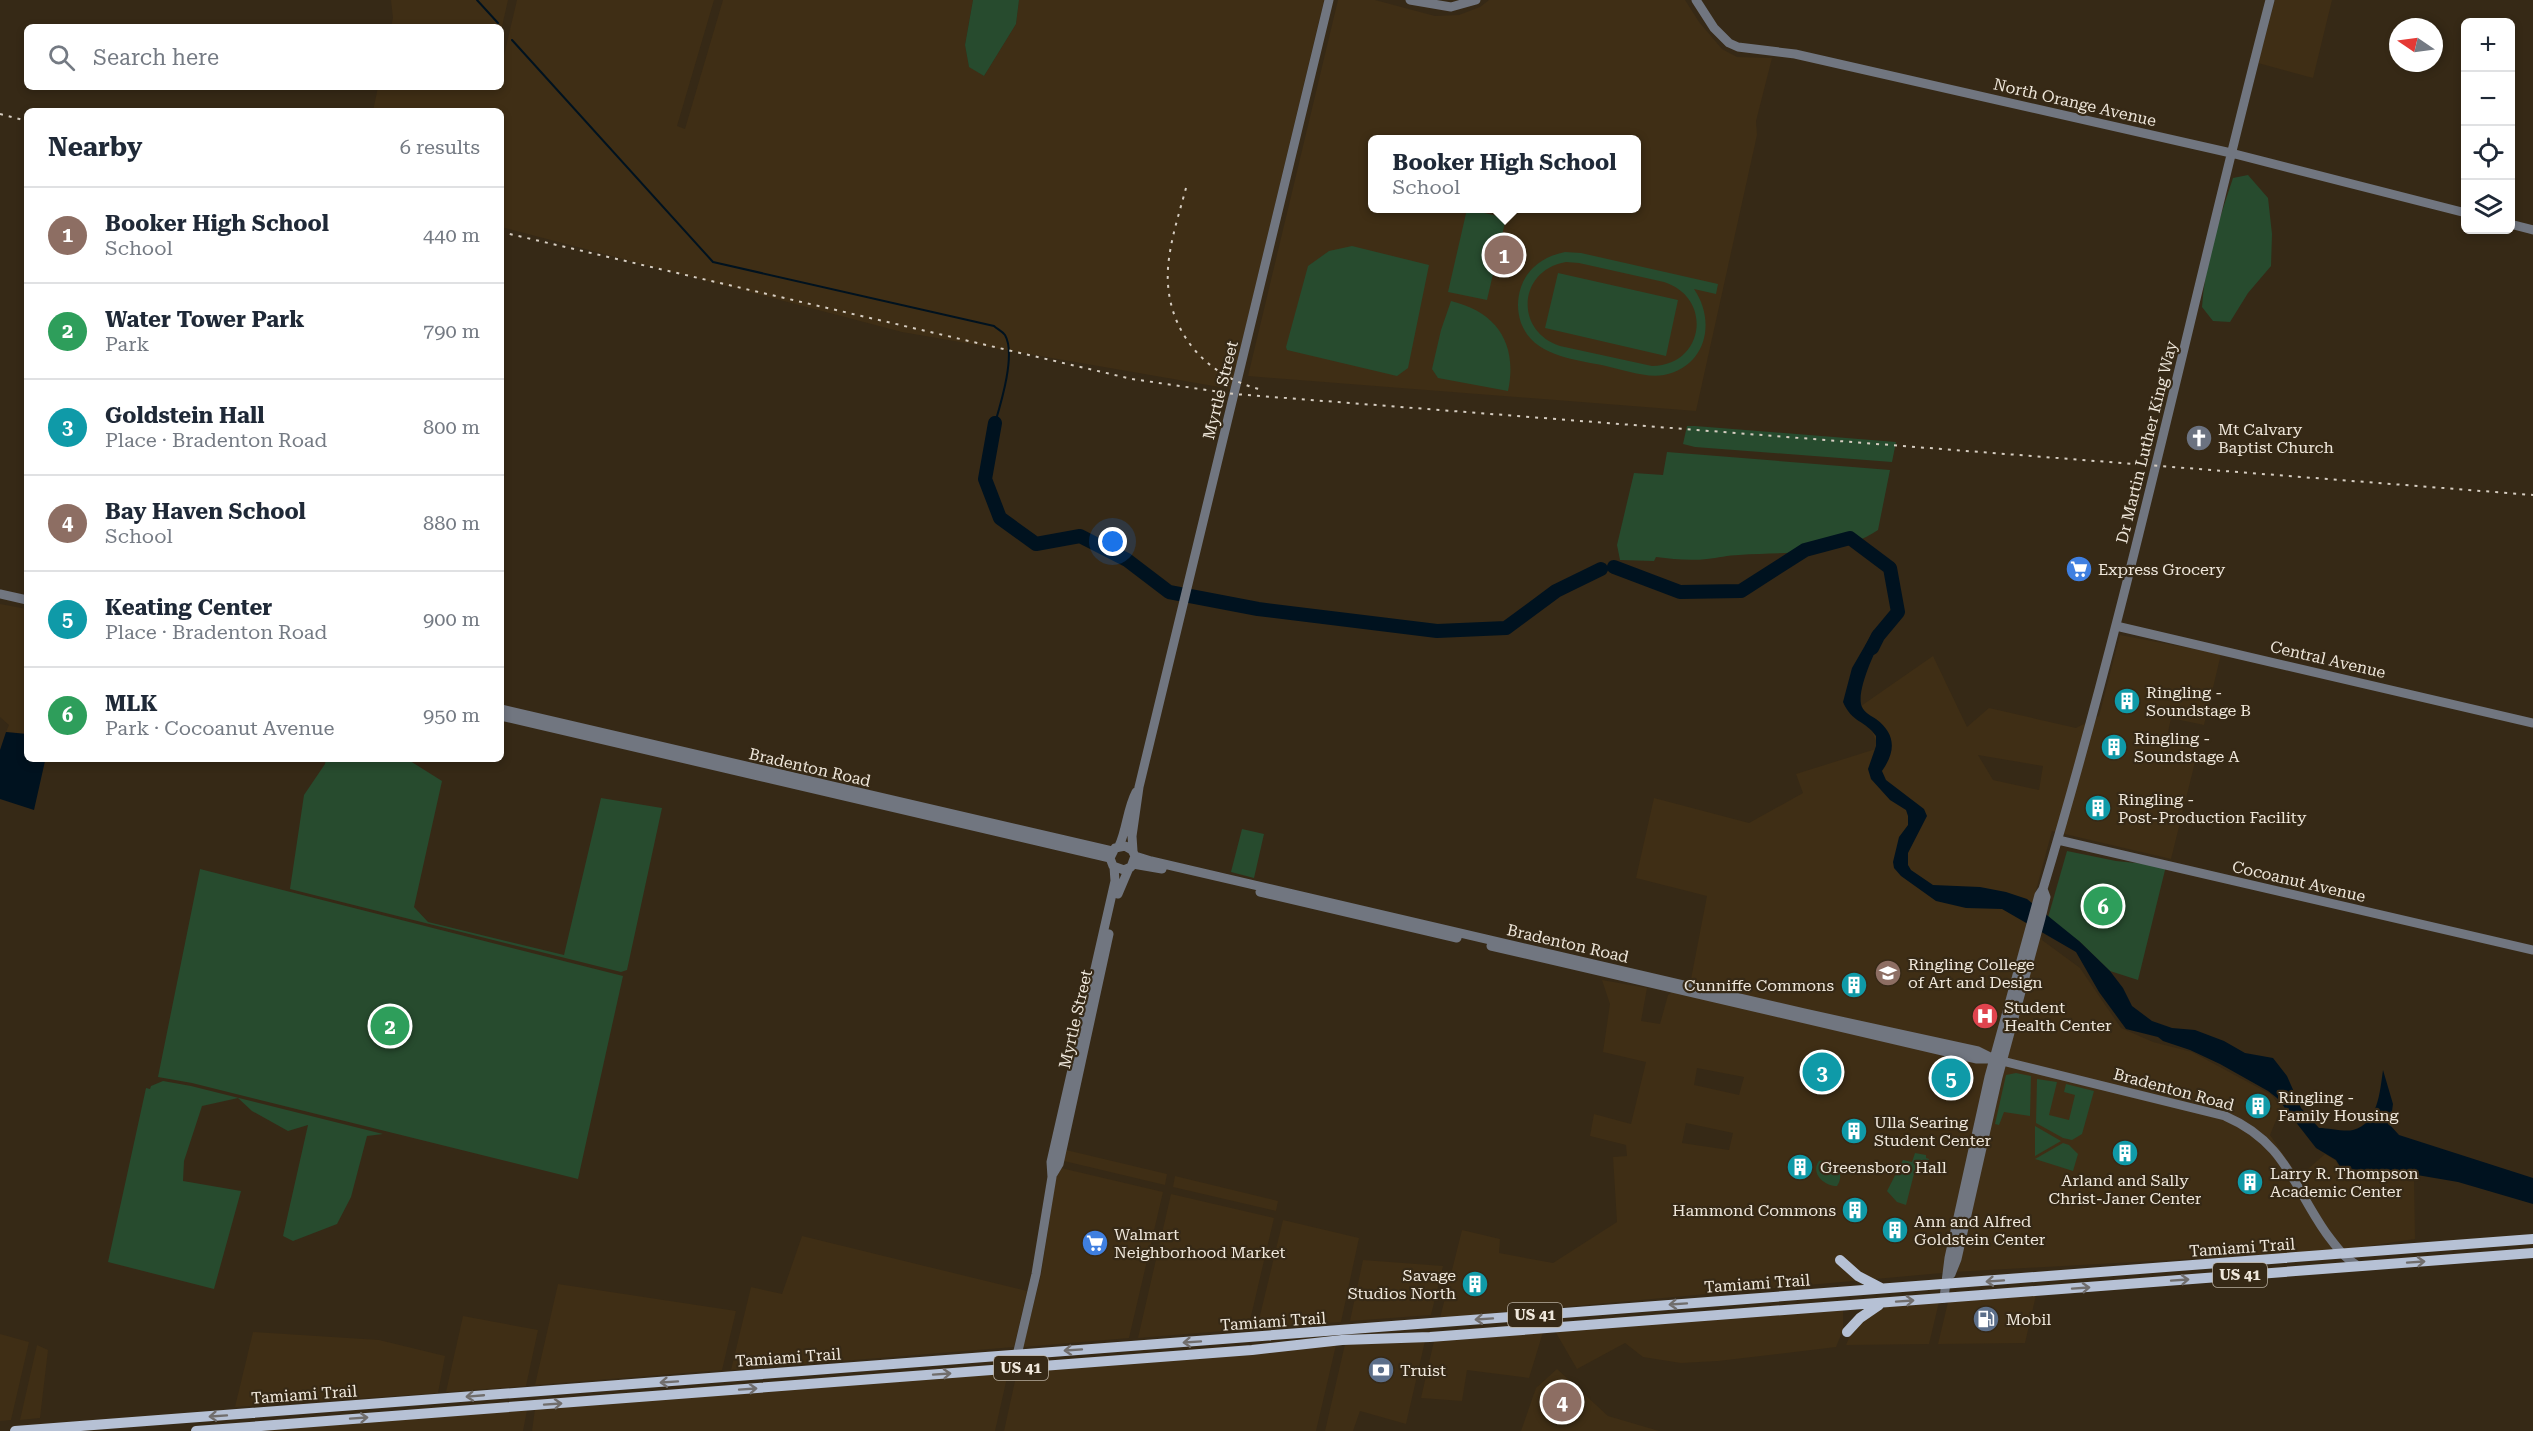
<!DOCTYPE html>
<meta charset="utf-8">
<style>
:root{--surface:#fff;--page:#f6f6f7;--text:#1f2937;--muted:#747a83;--line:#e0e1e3;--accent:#0b8043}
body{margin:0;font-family:"Roboto Serif",serif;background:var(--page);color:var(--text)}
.controls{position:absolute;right:18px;top:18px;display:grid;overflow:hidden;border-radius:9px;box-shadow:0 3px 9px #0003}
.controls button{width:54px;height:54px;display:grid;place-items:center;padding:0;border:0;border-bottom:2px solid var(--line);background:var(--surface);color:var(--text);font:30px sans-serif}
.compass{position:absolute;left:2389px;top:18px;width:54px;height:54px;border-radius:50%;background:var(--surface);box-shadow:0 3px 9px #0003;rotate:283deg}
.you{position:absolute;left:1113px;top:542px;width:21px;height:21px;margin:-15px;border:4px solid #fff;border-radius:50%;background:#1a73e8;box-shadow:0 0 0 9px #1a73e833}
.badge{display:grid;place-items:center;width:39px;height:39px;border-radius:50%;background:var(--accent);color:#fff;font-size:20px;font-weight:700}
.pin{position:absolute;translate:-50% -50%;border:3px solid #fff;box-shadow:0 2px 6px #0006}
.popup{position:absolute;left:1368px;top:135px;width:273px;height:78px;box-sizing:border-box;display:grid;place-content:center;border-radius:9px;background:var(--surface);filter:drop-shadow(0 2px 4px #0005);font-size:20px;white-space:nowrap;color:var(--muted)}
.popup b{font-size:22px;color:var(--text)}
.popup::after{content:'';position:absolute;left:50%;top:100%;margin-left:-12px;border:12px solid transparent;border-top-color:var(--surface)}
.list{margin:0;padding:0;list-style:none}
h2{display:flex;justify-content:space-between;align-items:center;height:78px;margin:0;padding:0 24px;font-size:26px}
h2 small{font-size:20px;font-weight:400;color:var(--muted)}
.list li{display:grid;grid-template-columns:39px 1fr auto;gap:18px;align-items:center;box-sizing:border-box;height:96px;padding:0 24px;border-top:2px solid var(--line)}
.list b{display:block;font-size:22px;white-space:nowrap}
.list p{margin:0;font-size:20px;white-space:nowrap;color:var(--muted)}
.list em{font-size:20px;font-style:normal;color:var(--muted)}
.icon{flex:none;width:33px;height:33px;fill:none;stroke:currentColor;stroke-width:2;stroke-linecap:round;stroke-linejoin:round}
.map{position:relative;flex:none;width:2533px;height:1431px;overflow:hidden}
.search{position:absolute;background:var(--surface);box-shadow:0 3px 9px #0003;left:24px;top:24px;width:480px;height:66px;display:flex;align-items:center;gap:15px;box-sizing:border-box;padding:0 21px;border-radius:9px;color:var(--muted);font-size:22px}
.panel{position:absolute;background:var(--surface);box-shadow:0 3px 9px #0003;left:24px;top:108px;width:480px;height:654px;border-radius:9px}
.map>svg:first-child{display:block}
.built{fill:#3f2e15;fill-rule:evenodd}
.green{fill:#274b2e;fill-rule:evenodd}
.water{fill:#00121f}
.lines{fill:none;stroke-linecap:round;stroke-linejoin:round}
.stream{stroke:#00121f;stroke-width:2}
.river{stroke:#00121f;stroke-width:14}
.tertiary{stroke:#717680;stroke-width:9}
.primary{stroke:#b6c1d5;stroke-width:10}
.rail{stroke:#d6cdc1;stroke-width:2;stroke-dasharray:3 6;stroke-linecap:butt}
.oneway{stroke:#706d6c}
.labels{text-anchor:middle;stroke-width:4.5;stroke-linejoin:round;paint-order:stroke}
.shield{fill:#362916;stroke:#b8aea0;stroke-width:1.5}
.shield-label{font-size:15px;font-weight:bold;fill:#efe7db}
.street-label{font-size:16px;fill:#efe7db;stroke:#362916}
.poi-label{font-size:16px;fill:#efe7db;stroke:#362916;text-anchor:start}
</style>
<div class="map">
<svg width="2533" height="1431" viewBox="0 0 2533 1431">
<rect width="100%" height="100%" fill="#362916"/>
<path class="built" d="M391,0h117l-7,31v-4h-110l2,-9z
M517,0h197l-37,126 8,3 38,-129h250l-8,45 4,21 15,10 32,-52 3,-24h305l-93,389 -329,-57 -401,-105v-116h-128l5,-24h123v-19z
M1338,0h37l60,16 24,-1 21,-8 9,-7h196l14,22 23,27 15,8 35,1 -16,63 1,14 -61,276 -448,-35zM1372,140h264v68h-264z
M2275,0h57l-19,78 -55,-15z
M0,604l27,5v125l-21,-2 3,-7 -9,-8z
M2120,635l101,19 -17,71 -33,-7 -5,24 32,8 -27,109 -119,-28 -17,63 7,46 38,28 41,60 32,14 39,10 80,43 9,13 -11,27 29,42 26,-23 10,6 6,9 73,7 1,63 -81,12 -381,21 -513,46 22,-88 38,9 -1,14 54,10 64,-41 -4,-65 14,-1 -1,-11 -36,-9 4,-22 37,10 15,-62 -43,-10 7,-48 -8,-24 45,8 -6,33 19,3 8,-29 23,-16 16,-83 -71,-18 18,-80 95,25 54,-30 -7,-19 83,-26 -18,-42 72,-50 34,71 22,-19 87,20 23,-12zM1978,755l65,11 -4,24 -46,-10zM1697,1068l47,9 -5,18 -45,-10zM1686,1123l47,10 -4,17 -47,-7z
M1066,1150l101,24 -2,11 -101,-24z
M1061,1168l102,24 -34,146 -106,9 18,-72 15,-97z
M1175,1176l103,25 -2,10 -103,-24z
M1171,1194l103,24 -26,111 -110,9z
M1283,1220l76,18 -18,84 -84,6z
M802,1236l225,55 -13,56 -283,23 20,-83 31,7z
M1363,1260l80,6 -12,49 -81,6z
M558,1284l178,27 -14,59 -187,15z
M2036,1295l-11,48 -87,1 10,-42z
M1939,1302l-10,42 -83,1 5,-12 12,-12 22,-14z
M1843,1310v20l-7,17 -118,14 -37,2 -38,-6 -18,-14 -48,26 -22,-38z
M463,1316l75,14 -12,56 -80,6z
M253,1332l126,8 66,16 -7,37 -203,14z
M1543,1332l-14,46 -62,-8 -5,31 -41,-3 13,-57z
M0,1334l29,8 -18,78 -11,1z
M1425,1341l-19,83 -46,-13 -7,20h-28l20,-87z
M37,1345l11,5 -8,68 -20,2z
M1336,1345l-20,86h-312l13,-59z
M1557,1369l51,47 51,15h-138l15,-43z
M1008,1373l-13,58h-463l3,-22z
M527,1410l-4,21h-278z"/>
<path class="green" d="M973,0h46l-3,24 -32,52 -15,-9 -4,-22z
M2248,175l20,23 4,36 -1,32 -23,27 -18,29 -17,-1 -11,-14c3,-45 17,-87 31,-129z
M1467,209l39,9 -19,82 -39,-8z
M1352,246l77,19 -21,103 -11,8 -110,-26 -1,-3 22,-81 21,-15z
M1565,252l16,1 137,31 -2,10 -22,-5c22,32 13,77 -30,86 -19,3 -40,-5 -58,-9 -31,-7 -72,-9 -85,-43 -4,-12 -4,-24 0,-36 7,-20 24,-31 44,-35zM1566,262l13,1 85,19c50,16 40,84 -12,84l-92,-20c-46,-15 -42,-76 6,-84z
M1558,273l120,27 -12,56 -121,-28z
M1451,301c46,11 67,43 57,90l-70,-13 -6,-9 9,-39z
M1687,426h8l201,16 -4,20 -197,-15 -12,-3z
M1667,452l223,18 -12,60c-41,28 -92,21 -139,25 -11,0 -21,3 -32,4 -18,2 -34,0 -51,-2l-2,4 -34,-1 -3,-15 17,-72 29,2z
M326,759h81l35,22 -28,126 14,15 136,33 37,-157 61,10 -35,162 -6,2 -331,-83 14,-94 21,-31z
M1242,829l22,5 -10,44 -23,-6z
M2067,851l49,10 50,5 -28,114 -28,-9 -31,-30 -32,-20z
M200,869l423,107 -45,203 -386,-96 -34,-6z
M2016,1073l15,3 -1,40 -26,-4 -5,13 -4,-1 11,-49z
M2037,1079l20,3 -8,33 20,5 6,-25 -11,-3 2,-8 28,7 -12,43 -10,6 -9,-2 -27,-15z
M163,1081l28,5 192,48 -16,2 -16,61 -14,27 -44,17 -10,-5 25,-111 -20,6 -36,-20 -14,-13 -36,8 -18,55 -1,20 58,10 -27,98 -106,-27 38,-174 4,1 1,-3z
M2035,1126l26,15 -26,15z
M2063,1143l6,2 9,9 -5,17 -38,-12z
M1915,1153l11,2v3l3,1 -3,9 -10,-2 -10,39 -9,-3 -10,-11 16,-31 9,2z
M1826,1160c11,5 19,14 11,26 -13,0 -27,-13 -18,-25z"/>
<path class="water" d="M1874,630l10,6c-8,11 -29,57 -22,71 2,5 9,9 14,12 20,15 20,32 6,52l4,9 38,29 3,7 -19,37v12l3,5 22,15 47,2 26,5 21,7 52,42 31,30 13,17 9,18 20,15 20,7 23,2 29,11 21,12 28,5 14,18 14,32 18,20c10,0 25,4 34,2 25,-6 27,-39 30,-60l10,34 -3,21 9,10 134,43v26l-75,-22 -41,-7 -76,-7 -5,-8 -20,-12 -39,-50 -9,-7 -48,-27 -30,-14 -27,-9 -5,-4 -32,-8 -27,-37 -23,-40 -74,-43 -36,-1 -30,-7 -35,-25 -7,-8 -1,-6 6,-25 9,-12v-9l-2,-6 -16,-10 -19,-21 -3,-10 8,-23v-10c-11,-16 -24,-13 -33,-34l9,-34z
M6,732l21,2v25l18,2 -11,49 -34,-11v-49z"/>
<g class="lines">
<path class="stream" d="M477,0l21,23
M512,40l201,222 281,64c3,3 8,5 11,9 11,19 -4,68 -10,88"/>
<path class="river" d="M995,423l-10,56 15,39 36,26 44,-8 47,24 42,32 89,17 179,22 69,-3 50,-37 45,-22
M1614,567l66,25 61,-1 64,-41 45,-12 40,30 8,44 -20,24 -6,12"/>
<path class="tertiary" d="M1410,0l41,7 25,-7
M1696,0l18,28 15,15 9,4 57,7 436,99 235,60
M2510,224l23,6
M0,594l27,6
M2116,626l417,97
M501,709l611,142
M501,716l609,142
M2058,840l475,110
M1119,846c8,-17 8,-37 17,-54
M1133,851l-1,-15 7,-49 190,-787
M1135,856l-4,11 -7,3 -11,-4 -3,-8 5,-10 10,-2 7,4 3,6 16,5 653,152 174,38 16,8 231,57c60,26 67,68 101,117 10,13 18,25 32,33
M1133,864l29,5
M1260,892l197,46
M1118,894l11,-26
M1491,946l486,113h15
M1053,1174l6,-10 50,-230
M1951,1274l6,-15 41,-182 43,-159 5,-21 -3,-8
M1944,1298l5,-40 40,-181 50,-182 4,-6c88,-293 150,-593 227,-889
M1014,1368l22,-94 16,-97 -1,-15 64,-281 -1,-14"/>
<path class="primary" d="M1840,1260l18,16 23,12
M1847,1332l13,-14 19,-13
M15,1431l2518,-192
M196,1431l1056,-81 90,-10 88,-3 1103,-84"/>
<path class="rail" d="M0,114l27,7
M1186,188c-7,26 -16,53 -18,80 -4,61 37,109 95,122
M501,232l631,147 102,15 1299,101"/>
</g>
<defs><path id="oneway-shaft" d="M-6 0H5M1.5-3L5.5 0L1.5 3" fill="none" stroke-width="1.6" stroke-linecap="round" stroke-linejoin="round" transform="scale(1.5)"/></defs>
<g class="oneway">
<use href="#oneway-shaft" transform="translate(2416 1262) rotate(-4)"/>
<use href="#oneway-shaft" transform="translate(2180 1280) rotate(-4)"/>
<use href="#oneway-shaft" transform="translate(1995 1281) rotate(176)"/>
<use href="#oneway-shaft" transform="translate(2081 1288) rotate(-4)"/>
<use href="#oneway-shaft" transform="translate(1905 1301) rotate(-4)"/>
<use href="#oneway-shaft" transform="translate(1678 1304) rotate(176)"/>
<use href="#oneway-shaft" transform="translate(1484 1319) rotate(176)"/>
<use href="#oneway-shaft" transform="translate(1192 1342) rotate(176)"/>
<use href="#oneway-shaft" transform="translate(1073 1350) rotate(176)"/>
<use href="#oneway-shaft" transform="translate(942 1374) rotate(-4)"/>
<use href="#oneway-shaft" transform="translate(669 1382) rotate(176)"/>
<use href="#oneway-shaft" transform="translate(748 1389) rotate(-4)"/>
<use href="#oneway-shaft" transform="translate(475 1396) rotate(175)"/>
<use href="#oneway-shaft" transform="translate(553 1404) rotate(-4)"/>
<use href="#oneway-shaft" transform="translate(218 1416) rotate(176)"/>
<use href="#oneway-shaft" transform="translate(359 1418) rotate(-4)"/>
</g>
<defs>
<symbol id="church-disc" viewBox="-11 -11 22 22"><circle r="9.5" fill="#6b7280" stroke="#362916"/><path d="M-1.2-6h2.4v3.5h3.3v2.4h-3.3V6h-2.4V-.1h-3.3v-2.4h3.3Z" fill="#fff"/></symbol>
<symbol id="supermarket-disc" viewBox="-11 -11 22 22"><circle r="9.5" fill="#3f7fe0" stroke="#362916"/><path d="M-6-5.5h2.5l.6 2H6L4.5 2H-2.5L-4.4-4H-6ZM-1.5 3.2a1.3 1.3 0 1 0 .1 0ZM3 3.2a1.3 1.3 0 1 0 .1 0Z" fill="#fff"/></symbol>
<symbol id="building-disc" viewBox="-11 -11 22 22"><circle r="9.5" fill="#0f9aa8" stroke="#362916"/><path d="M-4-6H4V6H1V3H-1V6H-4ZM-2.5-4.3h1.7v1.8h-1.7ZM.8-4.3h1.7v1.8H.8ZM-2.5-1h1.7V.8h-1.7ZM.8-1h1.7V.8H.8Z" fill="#fff"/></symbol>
<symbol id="university-disc" viewBox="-11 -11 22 22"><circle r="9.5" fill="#8d6e63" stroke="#362916"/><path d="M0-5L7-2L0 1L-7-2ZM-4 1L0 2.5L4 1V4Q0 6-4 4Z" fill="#fff"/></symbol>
<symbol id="hospital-disc" viewBox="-11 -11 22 22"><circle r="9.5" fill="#e0444e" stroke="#362916"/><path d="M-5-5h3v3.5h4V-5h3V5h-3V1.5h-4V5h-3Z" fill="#fff"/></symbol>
<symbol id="fuel-disc" viewBox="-11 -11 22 22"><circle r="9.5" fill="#5c6f8a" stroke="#362916"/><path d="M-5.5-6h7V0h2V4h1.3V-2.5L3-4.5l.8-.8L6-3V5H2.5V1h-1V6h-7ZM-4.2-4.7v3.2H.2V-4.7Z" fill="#fff"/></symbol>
<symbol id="bank-disc" viewBox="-11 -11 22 22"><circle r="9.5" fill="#5c6f8a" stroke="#362916"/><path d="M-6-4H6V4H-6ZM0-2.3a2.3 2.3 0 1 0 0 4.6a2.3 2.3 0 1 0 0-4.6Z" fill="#fff"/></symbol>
</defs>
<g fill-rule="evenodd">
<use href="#church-disc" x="2184" y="423" width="30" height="30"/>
<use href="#supermarket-disc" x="2064" y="554" width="30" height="30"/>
<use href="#building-disc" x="2112" y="686" width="30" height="30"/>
<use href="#building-disc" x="2099" y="732" width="30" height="30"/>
<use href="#building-disc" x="2083" y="793" width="30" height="30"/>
<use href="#university-disc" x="1873" y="958" width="30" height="30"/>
<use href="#building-disc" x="1839" y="970" width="30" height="30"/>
<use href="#hospital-disc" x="1970" y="1001" width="30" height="30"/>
<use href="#building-disc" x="2243" y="1091" width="30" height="30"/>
<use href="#building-disc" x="1839" y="1116" width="30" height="30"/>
<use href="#building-disc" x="2110" y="1138" width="30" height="30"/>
<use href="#building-disc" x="1785" y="1152" width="30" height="30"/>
<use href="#building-disc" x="2235" y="1167" width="30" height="30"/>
<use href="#building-disc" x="1840" y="1195" width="30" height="30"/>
<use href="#building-disc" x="1880" y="1215" width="30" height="30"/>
<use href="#supermarket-disc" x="1080" y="1228" width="30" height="30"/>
<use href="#building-disc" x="1460" y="1269" width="30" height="30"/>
<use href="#fuel-disc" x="1971" y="1304" width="30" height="30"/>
<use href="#bank-disc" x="1366" y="1355" width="30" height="30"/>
</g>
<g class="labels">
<g class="shield">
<rect x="2213" y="1263" width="54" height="24" rx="4.5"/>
<rect x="1508" y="1303" width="54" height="24" rx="4.5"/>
<rect x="994" y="1356" width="54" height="24" rx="4.5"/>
</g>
<g class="shield-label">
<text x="2240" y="1280">US 41</text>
<text x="1535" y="1320">US 41</text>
<text x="1021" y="1373">US 41</text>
</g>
<g class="street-label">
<text transform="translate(2075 102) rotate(13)" y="6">North Orange Avenue</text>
<text transform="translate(1220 390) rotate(-76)" y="6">Myrtle Street</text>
<text transform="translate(2146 442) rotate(-76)" y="6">Dr Martin Luther King Way</text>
<text transform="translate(2328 659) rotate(13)" y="6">Central Avenue</text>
<text transform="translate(810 767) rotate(13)" y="6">Bradenton Road</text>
<text transform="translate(2299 881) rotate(13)" y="6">Cocoanut Avenue</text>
<text transform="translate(1568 943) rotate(13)" y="6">Bradenton Road</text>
<text transform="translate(1075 1019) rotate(-77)" y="6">Myrtle Street</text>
<text transform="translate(2174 1089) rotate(15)" y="6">Bradenton Road</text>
<text transform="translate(2242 1247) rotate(-4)" y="6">Tamiami Trail</text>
<text transform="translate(1757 1283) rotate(-4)" y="6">Tamiami Trail</text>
<text transform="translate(1273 1321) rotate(-4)" y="6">Tamiami Trail</text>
<text transform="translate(788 1357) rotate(-4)" y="6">Tamiami Trail</text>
<text transform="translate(304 1394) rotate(-4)" y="6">Tamiami Trail</text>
</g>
<g class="poi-label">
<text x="2218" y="435">Mt Calvary<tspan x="2218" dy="18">Baptist Church</tspan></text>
<text x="2098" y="575">Express Grocery</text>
<text x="2146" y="698">Ringling -<tspan x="2146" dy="18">Soundstage B</tspan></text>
<text x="2134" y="744">Ringling -<tspan x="2134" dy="18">Soundstage A</tspan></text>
<text x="2118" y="805">Ringling -<tspan x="2118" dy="18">Post-Production Facility</tspan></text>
<text x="1908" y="970">Ringling College<tspan x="1908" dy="18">of Art and Design</tspan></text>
<text x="1834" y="991" text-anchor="end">Cunniffe Commons</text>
<text x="2004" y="1013">Student<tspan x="2004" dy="18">Health Center</tspan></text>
<text x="2278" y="1103">Ringling -<tspan x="2278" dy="18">Family Housing</tspan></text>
<text x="1874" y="1128">Ulla Searing<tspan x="1874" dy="18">Student Center</tspan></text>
<text x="1820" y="1173">Greensboro Hall</text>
<text x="2270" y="1179">Larry R. Thompson<tspan x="2270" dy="18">Academic Center</tspan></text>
<text x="2125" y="1186" text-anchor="middle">Arland and Sally<tspan x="2125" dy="18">Christ-Janer Center</tspan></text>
<text x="1836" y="1216" text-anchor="end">Hammond Commons</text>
<text x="1914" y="1227">Ann and Alfred<tspan x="1914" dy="18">Goldstein Center</tspan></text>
<text x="1114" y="1240">Walmart<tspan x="1114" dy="18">Neighborhood Market</tspan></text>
<text x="1456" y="1281" text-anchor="end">Savage<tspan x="1456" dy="18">Studios North</tspan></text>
<text x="2006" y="1325">Mobil</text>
<text x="1400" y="1376">Truist</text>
</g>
</g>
</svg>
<div class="controls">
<button>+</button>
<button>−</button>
<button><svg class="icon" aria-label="locate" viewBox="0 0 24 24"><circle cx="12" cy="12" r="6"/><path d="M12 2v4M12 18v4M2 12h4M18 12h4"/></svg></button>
<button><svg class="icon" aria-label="layers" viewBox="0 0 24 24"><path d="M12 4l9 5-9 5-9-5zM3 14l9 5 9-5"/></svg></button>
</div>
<svg class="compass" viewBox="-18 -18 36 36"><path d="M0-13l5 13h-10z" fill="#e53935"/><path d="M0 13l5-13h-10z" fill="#747a83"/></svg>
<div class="you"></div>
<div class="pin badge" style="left:1504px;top:255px;background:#8d6e63">1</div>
<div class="popup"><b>Booker High School</b>School</div>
<div class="pin badge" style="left:390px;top:1026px;background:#2e9e5b">2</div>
<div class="pin badge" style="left:1822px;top:1072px;background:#0f9aa8">3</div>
<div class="pin badge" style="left:1562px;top:1402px;background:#8d6e63">4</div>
<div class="pin badge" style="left:1951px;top:1078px;background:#0f9aa8">5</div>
<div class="pin badge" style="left:2103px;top:906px;background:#2e9e5b">6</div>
<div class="search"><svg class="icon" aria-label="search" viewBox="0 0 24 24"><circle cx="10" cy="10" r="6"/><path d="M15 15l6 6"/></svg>Search here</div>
<section class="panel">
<h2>Nearby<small>6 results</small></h2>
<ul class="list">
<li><span class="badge" style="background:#8d6e63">1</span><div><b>Booker High School</b><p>School</p></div><em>440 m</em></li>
<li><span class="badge" style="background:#2e9e5b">2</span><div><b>Water Tower Park</b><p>Park</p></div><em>790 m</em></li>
<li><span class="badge" style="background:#0f9aa8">3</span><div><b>Goldstein Hall</b><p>Place · Bradenton Road</p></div><em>800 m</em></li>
<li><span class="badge" style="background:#8d6e63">4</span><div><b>Bay Haven School</b><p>School</p></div><em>880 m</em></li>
<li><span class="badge" style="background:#0f9aa8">5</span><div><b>Keating Center</b><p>Place · Bradenton Road</p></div><em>900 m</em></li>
<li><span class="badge" style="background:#2e9e5b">6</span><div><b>MLK</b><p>Park · Cocoanut Avenue</p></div><em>950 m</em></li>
</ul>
</section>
</div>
